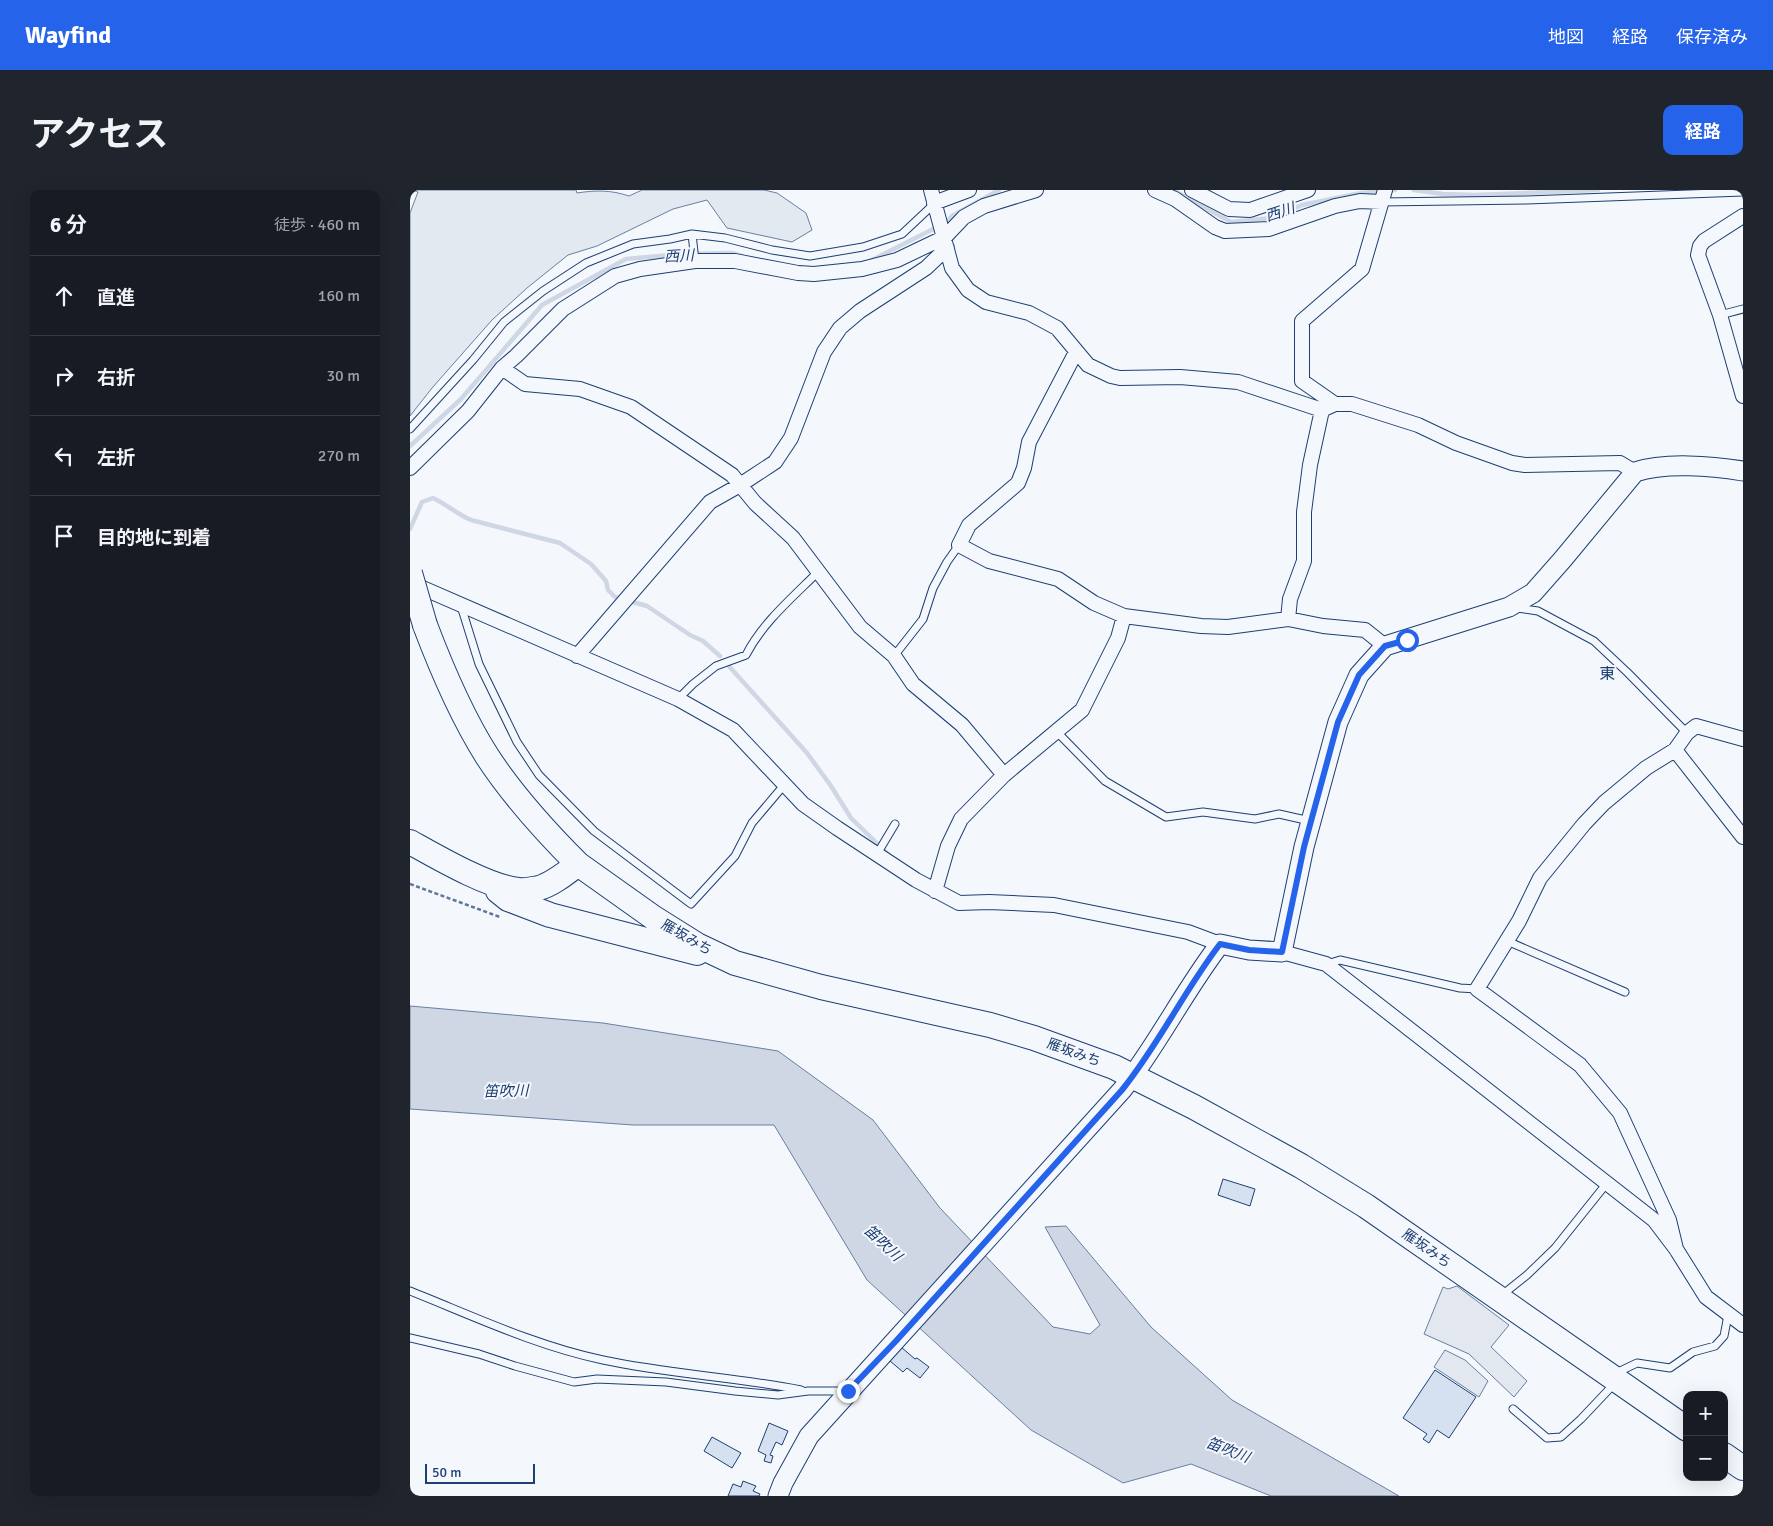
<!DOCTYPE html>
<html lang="ja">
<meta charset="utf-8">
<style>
:root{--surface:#171b24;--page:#20242c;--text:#f1f3f6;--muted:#9ea1a6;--line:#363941;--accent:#2563eb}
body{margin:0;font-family:Signika,"Noto Sans JP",sans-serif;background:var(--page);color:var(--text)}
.controls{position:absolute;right:15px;bottom:15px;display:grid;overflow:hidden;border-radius:10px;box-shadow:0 5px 20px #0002}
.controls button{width:45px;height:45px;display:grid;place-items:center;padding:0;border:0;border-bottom:1px solid var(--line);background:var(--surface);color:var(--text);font:25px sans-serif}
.scale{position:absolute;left:15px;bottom:12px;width:110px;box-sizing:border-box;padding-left:5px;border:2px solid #1d3f73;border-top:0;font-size:14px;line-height:18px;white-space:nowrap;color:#1d3f73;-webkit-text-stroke:4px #f4f7fb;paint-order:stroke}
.stop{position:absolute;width:15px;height:15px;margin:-11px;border:4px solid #2563eb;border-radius:50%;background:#fff}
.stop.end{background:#2563eb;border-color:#fff;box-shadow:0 1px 5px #0008}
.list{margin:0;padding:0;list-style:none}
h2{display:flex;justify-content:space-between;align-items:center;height:65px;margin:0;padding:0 20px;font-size:21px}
h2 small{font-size:16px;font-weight:400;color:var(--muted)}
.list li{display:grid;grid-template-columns:32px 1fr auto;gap:15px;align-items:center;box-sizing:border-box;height:80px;padding:0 20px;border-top:1px solid var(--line)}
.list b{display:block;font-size:19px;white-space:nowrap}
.list em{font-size:16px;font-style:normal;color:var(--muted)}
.icon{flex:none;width:28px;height:28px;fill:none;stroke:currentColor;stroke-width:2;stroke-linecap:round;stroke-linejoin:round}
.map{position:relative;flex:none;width:1333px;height:1306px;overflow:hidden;border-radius:10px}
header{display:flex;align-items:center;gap:30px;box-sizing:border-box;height:70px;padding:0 25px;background:var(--accent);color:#fff}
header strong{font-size:24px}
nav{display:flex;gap:28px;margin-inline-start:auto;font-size:18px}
.intro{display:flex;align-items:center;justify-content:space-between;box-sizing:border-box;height:120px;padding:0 30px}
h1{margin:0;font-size:35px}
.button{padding:12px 22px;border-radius:10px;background:var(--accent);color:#fff;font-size:18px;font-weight:700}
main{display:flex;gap:30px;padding:0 30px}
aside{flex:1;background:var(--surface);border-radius:10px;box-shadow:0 5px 20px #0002}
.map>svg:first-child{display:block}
.green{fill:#e3e9f0;stroke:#687fa3}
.parking{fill:#e3e8f0;stroke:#687fa3}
.water{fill:#cfd7e4;stroke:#687fa3}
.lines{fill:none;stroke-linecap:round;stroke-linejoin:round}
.stream{stroke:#cfd7e4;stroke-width:4.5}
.building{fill:#d5e0f0;stroke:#1d3f73}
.lane-casing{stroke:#1d3f73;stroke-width:9}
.street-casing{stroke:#1d3f73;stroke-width:16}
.secondary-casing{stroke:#1d3f73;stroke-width:21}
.highway-casing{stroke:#1d3f73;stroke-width:26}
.path{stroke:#5e769c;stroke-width:2.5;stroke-dasharray:4 2.5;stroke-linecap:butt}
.lane{stroke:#f4f7fb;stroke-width:7}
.street{stroke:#f4f7fb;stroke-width:14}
.secondary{stroke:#f4f7fb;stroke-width:19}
.highway{stroke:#f4f7fb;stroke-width:24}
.highway-bridge-casing{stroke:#1d3f73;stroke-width:26;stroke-linecap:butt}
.highway-bridge{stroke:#f4f7fb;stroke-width:24}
.route{stroke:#2563eb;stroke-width:6}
.labels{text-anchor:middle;stroke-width:4;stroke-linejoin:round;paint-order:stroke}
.street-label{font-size:14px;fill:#1d3f73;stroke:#f4f7fb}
.water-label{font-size:15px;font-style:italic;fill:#1d3f73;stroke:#f4f7fb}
.quarter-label{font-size:16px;fill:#1d3f73;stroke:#f4f7fb}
</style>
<header>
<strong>Wayfind</strong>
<nav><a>地図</a><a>経路</a><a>保存済み</a></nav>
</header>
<div class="intro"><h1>アクセス</h1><a class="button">経路</a></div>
<main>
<aside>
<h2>6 分<small>徒歩 · 460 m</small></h2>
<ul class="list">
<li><svg class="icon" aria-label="ahead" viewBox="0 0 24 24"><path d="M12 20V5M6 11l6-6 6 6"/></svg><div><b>直進</b></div><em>160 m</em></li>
<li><svg class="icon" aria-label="right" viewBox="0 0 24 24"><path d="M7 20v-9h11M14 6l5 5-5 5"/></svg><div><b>右折</b></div><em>30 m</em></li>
<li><svg class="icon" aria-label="left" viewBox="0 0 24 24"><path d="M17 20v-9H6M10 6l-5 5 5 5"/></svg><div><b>左折</b></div><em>270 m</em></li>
<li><svg class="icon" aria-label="arrive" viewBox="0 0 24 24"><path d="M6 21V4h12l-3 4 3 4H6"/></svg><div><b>目的地に到着</b></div></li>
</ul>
</aside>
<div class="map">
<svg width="1333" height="1306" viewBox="0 0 1333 1306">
<rect width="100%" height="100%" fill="#f4f7fb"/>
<path class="green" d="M4,0h162l1,3c19,-3 34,-3 52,3l13,-6h122l13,3 29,20 6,17 -20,12 -65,-14 -20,-28 -34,9 -76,37 -29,9 -41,33 -35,32 -60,68 -22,28v-203l8,-21z"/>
<path class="parking" d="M1047,1096l52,39 -18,22 36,34 -13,16 -45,-43 -45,-20 19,-47 5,2z
M1035,1160l20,10 23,21 -9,16 -45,-30z"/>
<path class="water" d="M0,816l193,17 175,28 95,69 67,88 113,119 37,7 10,-9 -55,-98 21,-1 85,101 81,73 167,96h-128l-80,-32 -68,19 -92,-53 -164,-150 -93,-155h-141l-223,-16z"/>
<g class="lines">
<path class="stream" d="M763,0l58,32 41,-4 30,-13 59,-12 34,-3
M1004,0l29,4 33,1 122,-5
M462,70l75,-38 5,-6 47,-26
M0,256l51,-47 81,-94 84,-46 56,-5 50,-1 10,3
M0,339l12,-27 11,-4c13,6 24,16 38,22l89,23 31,21 15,17 2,9 7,7 32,9 43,29 13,6 17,15
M317,474l80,89 24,33 20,32 40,39"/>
</g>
<path class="building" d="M813,989l32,10 -5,17 -32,-11z
M491,1157l14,12 2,-1 12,9 -9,11 -13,-10 -4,4 -13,-11z
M1025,1180l41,27 -27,41 -12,-8 -8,13 -6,-4 4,-5 -24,-16z
M359,1233l19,8 -6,14 -6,-3 -6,13 3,1 -2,7 -7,-2 2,-6 -8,-4z
M302,1247l29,16 -9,15 -28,-17z
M333,1291l13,5 -3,5 7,3 -1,2h-31l5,-12 8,3z"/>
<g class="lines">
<defs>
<path id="lane" d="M971,12l146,-2 216,-8
M282,44l3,27
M1310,125l23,-6
M0,239l63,-69 31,-38 39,-31 43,-28 47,-19 37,-5 22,-5 33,4 47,12 38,6 53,-9 39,-13 32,-30
M51,416l18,58 38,78 22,33 55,56 97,73 44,-48 17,-33 33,-39
M1107,418l21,3 56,30 34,32 59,60
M484,466l29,-37 10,-31 14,-26 12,-17
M268,509l15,-15 23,-18 30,-11c17,-33 47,-58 73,-84
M646,541l49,50 61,36 37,-5 52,7 24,-5 31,7
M467,664l18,-30
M1097,751l118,51
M917,774l13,-4 120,28 17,1
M0,1101c63,25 126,55 193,69 65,14 133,17 198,30
M1092,1105l25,-20 28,-27 52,-65
M0,1148l69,16 36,12 59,16 23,-3 69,3 69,9 43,4 30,-4h37
M1206,1183l21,-10 33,5 23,-16 22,-6 9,-10 4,-21
M1103,1219l34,29 14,-1 20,-18 34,-36"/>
<path id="street" d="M521,0l21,78 16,22 18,12 43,11 28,15 31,37 23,11 9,2 60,-1 58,5 84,28 13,-6h17l66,21 38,18 56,20 13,2 95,-2 15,9
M745,0l20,9 40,28 10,4 44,-2 66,-23 25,-5 21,1
M782,0l37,19 21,1 58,-20
M524,13l35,-13
M1333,26l-39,25 -4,5 -2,9 22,60 23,81
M666,162l-47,90 -5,26 -6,15 -49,42 -10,20 30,16 69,18 36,24 30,13 77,10 27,1 60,-8 35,7 42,4 20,16
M92,178l23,16 55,5 51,18 101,68 23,28 38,35 67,89 34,29 19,28 49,41 42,50
M925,214l-33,-23v-60l60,-52 23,-79
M0,278l58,-57 34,-43 14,-12 47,-47 52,-33 25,-7 55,-8h40l63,12 16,1 48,-5 35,-9 48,-23 19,-20 20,-11 52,-16
M1,393l267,116 55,31 70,74 34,24 79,52 43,23 30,-1 65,3 134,27 32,12
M878,429l2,-20 14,-38v-49l6,-47 12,-55
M167,466l133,-154 30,-17 35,-23 16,-24 33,-86 16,-24 20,-17 66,-43 21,-20
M1265,560l68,87
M525,701l13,-45 13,-27 43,-44 78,-65 36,-72 6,-22
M872,762l44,12 328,256 22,29 30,48 37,28
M1266,1059l-7,-29 -49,-107 -40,-48 -103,-76 42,-68 21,-43 44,-54 20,-21 42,-35 29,-18 12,-17 9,-7 47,13"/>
<path id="secondary" d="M368,1306l5,-13 26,-47 313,-346c36,-46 62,-99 98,-146l29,6 33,2 22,-105 34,-125 21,-47 26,-29 124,-39 24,-14 30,-34 72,-87c30,-10 77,-6 108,-1"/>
<path id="highway" d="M15,435c17,45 36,90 62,131 26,40 58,75 91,108
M0,652c27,15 80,46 109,48 6,1 14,-1 20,-2 14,-4 27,-15 39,-24l76,54 43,27 38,18 86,24 169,38 44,13 80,29 80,40 107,59 65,40 321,223
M88,701l10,8 42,16 147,38
M1314,1265l19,13"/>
</defs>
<use href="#lane" class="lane-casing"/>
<use href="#street" class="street-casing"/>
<use href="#secondary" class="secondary-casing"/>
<use href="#highway" class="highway-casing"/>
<path class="path" d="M0,694l90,33"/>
<use href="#lane" class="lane"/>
<use href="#street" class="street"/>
<use href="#secondary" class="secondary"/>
<use href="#highway" class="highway"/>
<defs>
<path id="highway-bridge" d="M0,383l15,52"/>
</defs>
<use href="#highway-bridge" class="highway-bridge-casing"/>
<use href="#highway-bridge" class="highway-bridge"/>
</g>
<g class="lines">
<path class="route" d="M438,1201l48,-50 226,-251c37,-46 62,-99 98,-146l29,6 33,2 22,-105 34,-125 21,-47 26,-29 22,-6"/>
</g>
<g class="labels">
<g class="street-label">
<text transform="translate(277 747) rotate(30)" y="5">雁坂みち</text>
<text transform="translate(664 862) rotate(20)" y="5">雁坂みち</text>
<text transform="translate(1017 1058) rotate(35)" y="5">雁坂みち</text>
</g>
<g class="water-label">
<text transform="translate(870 22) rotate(-18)" y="5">西川</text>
<text transform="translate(269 66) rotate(-3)" y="5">西川</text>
<text transform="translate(96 901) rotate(-1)" y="5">笛吹川</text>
<text transform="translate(473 1053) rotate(43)" y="5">笛吹川</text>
<text transform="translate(818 1260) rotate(21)" y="5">笛吹川</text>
</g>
<g class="quarter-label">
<text x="1197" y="489">東</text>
</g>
</g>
</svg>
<div class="controls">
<button>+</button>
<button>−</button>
</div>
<div class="scale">50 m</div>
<div class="stop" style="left:997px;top:450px"></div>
<div class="stop end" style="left:438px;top:1201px"></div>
</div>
</main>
